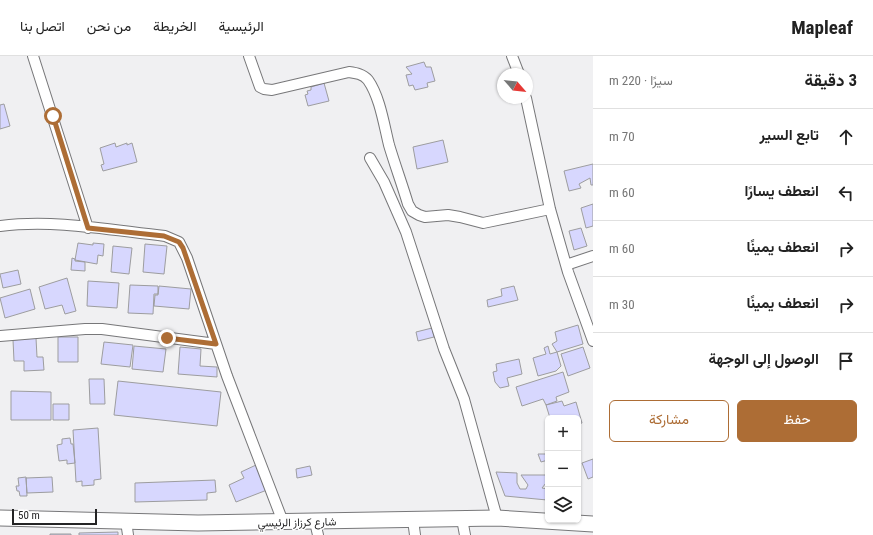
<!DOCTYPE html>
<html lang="ar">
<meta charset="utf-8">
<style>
:root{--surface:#fff;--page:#f6f6f6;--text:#222;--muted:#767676;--line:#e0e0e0;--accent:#ad6d35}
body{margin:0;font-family:"Roboto Condensed",Vazirmatn,sans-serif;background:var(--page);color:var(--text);direction:rtl}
.controls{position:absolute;right:12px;bottom:12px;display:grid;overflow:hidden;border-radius:6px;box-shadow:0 1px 3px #0004}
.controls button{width:36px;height:36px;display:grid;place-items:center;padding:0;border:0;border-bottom:1px solid var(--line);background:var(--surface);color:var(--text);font:20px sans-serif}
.compass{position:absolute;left:497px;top:12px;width:36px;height:36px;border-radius:50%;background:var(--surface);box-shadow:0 1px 3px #0004;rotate:118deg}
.scale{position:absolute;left:12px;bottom:10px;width:85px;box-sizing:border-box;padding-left:4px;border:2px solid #242425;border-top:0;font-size:11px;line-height:14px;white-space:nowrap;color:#242425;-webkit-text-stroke:3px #fff;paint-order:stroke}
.stop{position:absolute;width:12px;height:12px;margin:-9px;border:3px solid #ad6d35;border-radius:50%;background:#fff}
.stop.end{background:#ad6d35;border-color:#fff;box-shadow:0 1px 4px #0008}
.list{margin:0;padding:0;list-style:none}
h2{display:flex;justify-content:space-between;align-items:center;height:52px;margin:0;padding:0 16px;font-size:17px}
h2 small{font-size:13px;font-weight:400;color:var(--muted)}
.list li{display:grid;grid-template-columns:26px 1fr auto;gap:12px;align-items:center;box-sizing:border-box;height:56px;padding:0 16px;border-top:1px solid var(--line)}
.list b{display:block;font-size:15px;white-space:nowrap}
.list em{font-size:13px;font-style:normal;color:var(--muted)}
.actions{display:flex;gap:8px;padding:12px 16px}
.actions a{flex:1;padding:9px 0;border:1px solid var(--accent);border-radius:6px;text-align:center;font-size:14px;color:var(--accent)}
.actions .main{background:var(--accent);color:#fff}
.icon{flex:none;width:22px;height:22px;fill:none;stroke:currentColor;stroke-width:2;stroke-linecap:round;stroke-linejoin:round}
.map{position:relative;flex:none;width:593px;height:479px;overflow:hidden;direction:ltr}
header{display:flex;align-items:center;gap:24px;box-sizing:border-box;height:56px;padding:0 20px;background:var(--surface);border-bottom:1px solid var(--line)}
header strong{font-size:19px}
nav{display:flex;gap:22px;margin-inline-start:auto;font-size:14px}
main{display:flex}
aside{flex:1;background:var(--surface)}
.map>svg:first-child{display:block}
.building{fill:#d7d7fe;stroke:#9d9d9f}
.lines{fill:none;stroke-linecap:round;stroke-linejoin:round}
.street-casing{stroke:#777779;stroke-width:12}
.secondary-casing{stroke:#777779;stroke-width:17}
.street{stroke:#fff;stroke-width:10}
.secondary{stroke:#fff;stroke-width:15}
.route{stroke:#ad6d35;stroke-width:5}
.labels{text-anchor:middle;stroke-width:3;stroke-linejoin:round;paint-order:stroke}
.street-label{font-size:11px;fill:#242425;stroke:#fff}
</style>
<header>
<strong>Mapleaf</strong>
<nav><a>الرئيسية</a><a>الخريطة</a><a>من نحن</a><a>اتصل بنا</a></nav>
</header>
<main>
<aside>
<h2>3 دقيقة<small>سيرًا · 220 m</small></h2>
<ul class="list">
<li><svg class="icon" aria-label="ahead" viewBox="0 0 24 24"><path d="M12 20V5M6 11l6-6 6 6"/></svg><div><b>تابع السير</b></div><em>70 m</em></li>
<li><svg class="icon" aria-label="left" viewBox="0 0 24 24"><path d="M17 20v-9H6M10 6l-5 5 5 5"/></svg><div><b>انعطف يسارًا</b></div><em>60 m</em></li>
<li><svg class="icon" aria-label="right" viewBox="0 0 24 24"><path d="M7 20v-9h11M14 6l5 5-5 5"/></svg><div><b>انعطف يمينًا</b></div><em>60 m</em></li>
<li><svg class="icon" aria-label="right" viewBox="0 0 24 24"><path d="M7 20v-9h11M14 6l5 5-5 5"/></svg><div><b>انعطف يمينًا</b></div><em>30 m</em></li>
<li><svg class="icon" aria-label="arrive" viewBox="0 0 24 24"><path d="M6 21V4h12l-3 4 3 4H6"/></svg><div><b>الوصول إلى الوجهة</b></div></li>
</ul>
<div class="actions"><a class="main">حفظ</a><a>مشاركة</a></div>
</aside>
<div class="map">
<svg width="593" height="479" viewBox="0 0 593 479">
<rect width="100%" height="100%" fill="#f0f0f2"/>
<path class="building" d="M424,6l2,5h5l4,14 -8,2 1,4 -13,3 -2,-5 -4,1 -3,-11 6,-1 -6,-7z
M324,27l5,18 -21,5 -3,-11 3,-1 -1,-3 4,-1v-3z
M4,48l6,22 -10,3v-24z
M443,84l5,22 -31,7 -4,-22z
M115,87l1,4 11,-4v2l5,-2 5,19 -34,9 -2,-6 3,-1 -4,-16z
M593,108v21h-2l-1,-7 -11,6 2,4 -12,3 -5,-20z
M593,148v22l-7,2 -5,-20z
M581,172l6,18 -13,4 -5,-19z
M78,187l15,2v-2l11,1 -1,12 -5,-1 -1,9 -22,-4z
M145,188l22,2 -3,28 -21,-2z
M113,190l19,2 -3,26 -18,-2z
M72,202l3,1v2l10,1v9l-14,-1z
M18,214l3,14 -18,4 -3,-14z
M67,222l9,33 -11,3 -3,-9 -17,4 -6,-22z
M88,225l31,2 -2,25 -30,-2z
M130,229l28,1v8h-4l-1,20 -25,-1z
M159,230l32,3 -2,20 -35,-3 1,-11h3z
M514,230l4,14 -30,7 -1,-7 15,-4 -1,-7z
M30,233l5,20 -30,9 -5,-20z
M578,269l5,19 -26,8 -5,-8 5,-3 -2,-9z
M432,272l2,9 -16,4 -2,-9z
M58,281h20v25h-20z
M36,282l1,19h6l1,13 -20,1v-10h-10l-1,-21z
M104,286l29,3 -3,22 -29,-3z
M134,290l32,3 -3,23 -31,-3z
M548,290l2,8 7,-2 4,14 -5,5 -18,5 -5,-18 13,-4 -2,-6z
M180,291l21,2 -1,17 17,1v10l-39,-3z
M583,291l7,21 -22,8 -7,-22z
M519,303l3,15 -15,4 2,8 -9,2 -5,-6 -2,-10 4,-1 -1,-7z
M563,316l6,20 -13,5 1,4 -11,4 -3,-6 -21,7 -6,-19z
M89,323h15l1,25h-15z
M118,325l103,11 -4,34 -103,-11z
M11,335l40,1v28h-40z
M562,345l2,5 12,-4 6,21 -4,1v-6h-28l-4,-13z
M53,348h16v16h-16z
M98,372l3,51 -7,1v5l-12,1v-5l-6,1 -3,-52z
M70,382l1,6h2l2,19 -8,1v-4l-8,1 -2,-16 5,-1v-5z
M538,398h10v6l-7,2z
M593,403v18l-5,2 -6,-16z
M256,409l11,25 -31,12 -7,-17 15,-7 -3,-6z
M310,410l2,9 -15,3 -1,-9z
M496,416l21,1v10l3,6h6l2,-4 -7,-10h25v8l-4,5 6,1 -1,11 -42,-4z
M26,421l1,19h-7l-1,-5h-2l-1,-5h3l-1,-8z
M52,421l1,15 -26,1 -1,-15z
M215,424l1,12 -9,1v7l-72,2v-19z
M118,476v3h-39v-2z
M50,478h21v1h-21z"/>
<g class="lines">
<defs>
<path id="street" d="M33,0l55,172
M249,0l11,31 4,2 8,1 77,-18c7,1 14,2 19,8 12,17 16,45 21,65 6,20 13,39 19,59l4,7 7,4 6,2 23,-2 12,2 23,6 67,-14
M512,0l7,18
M526,42l24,111 18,63 25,69
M370,102l14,24 22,50 38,117 20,50 33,119
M0,170c54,-7 110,4 165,10l14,6 8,16 40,118 56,146
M566,209l27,-9
M0,280l85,-7h17l114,15
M462,463l3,16
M413,464l2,15
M126,465l2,14
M315,466l3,13"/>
<path id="secondary" d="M0,462l198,5 299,-5 96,6"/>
</defs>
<use href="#street" class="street-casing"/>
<use href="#secondary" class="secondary-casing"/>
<use href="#street" class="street"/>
<use href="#secondary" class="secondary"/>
</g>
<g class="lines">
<path class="route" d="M53,60l35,112 76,8 15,6 4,6 33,96 -49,-6"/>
</g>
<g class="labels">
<g class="street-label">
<text transform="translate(297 466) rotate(-1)" y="4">شارع كرزاز الرئيسي</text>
</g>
</g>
</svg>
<div class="controls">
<button>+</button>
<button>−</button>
<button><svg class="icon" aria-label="layers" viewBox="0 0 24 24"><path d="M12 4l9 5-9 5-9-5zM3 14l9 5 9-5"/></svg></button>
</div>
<svg class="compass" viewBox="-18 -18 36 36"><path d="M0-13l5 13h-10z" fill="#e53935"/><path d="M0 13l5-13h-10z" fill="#767676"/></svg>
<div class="scale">50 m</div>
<div class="stop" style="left:53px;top:60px"></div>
<div class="stop end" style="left:167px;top:282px"></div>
</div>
</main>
